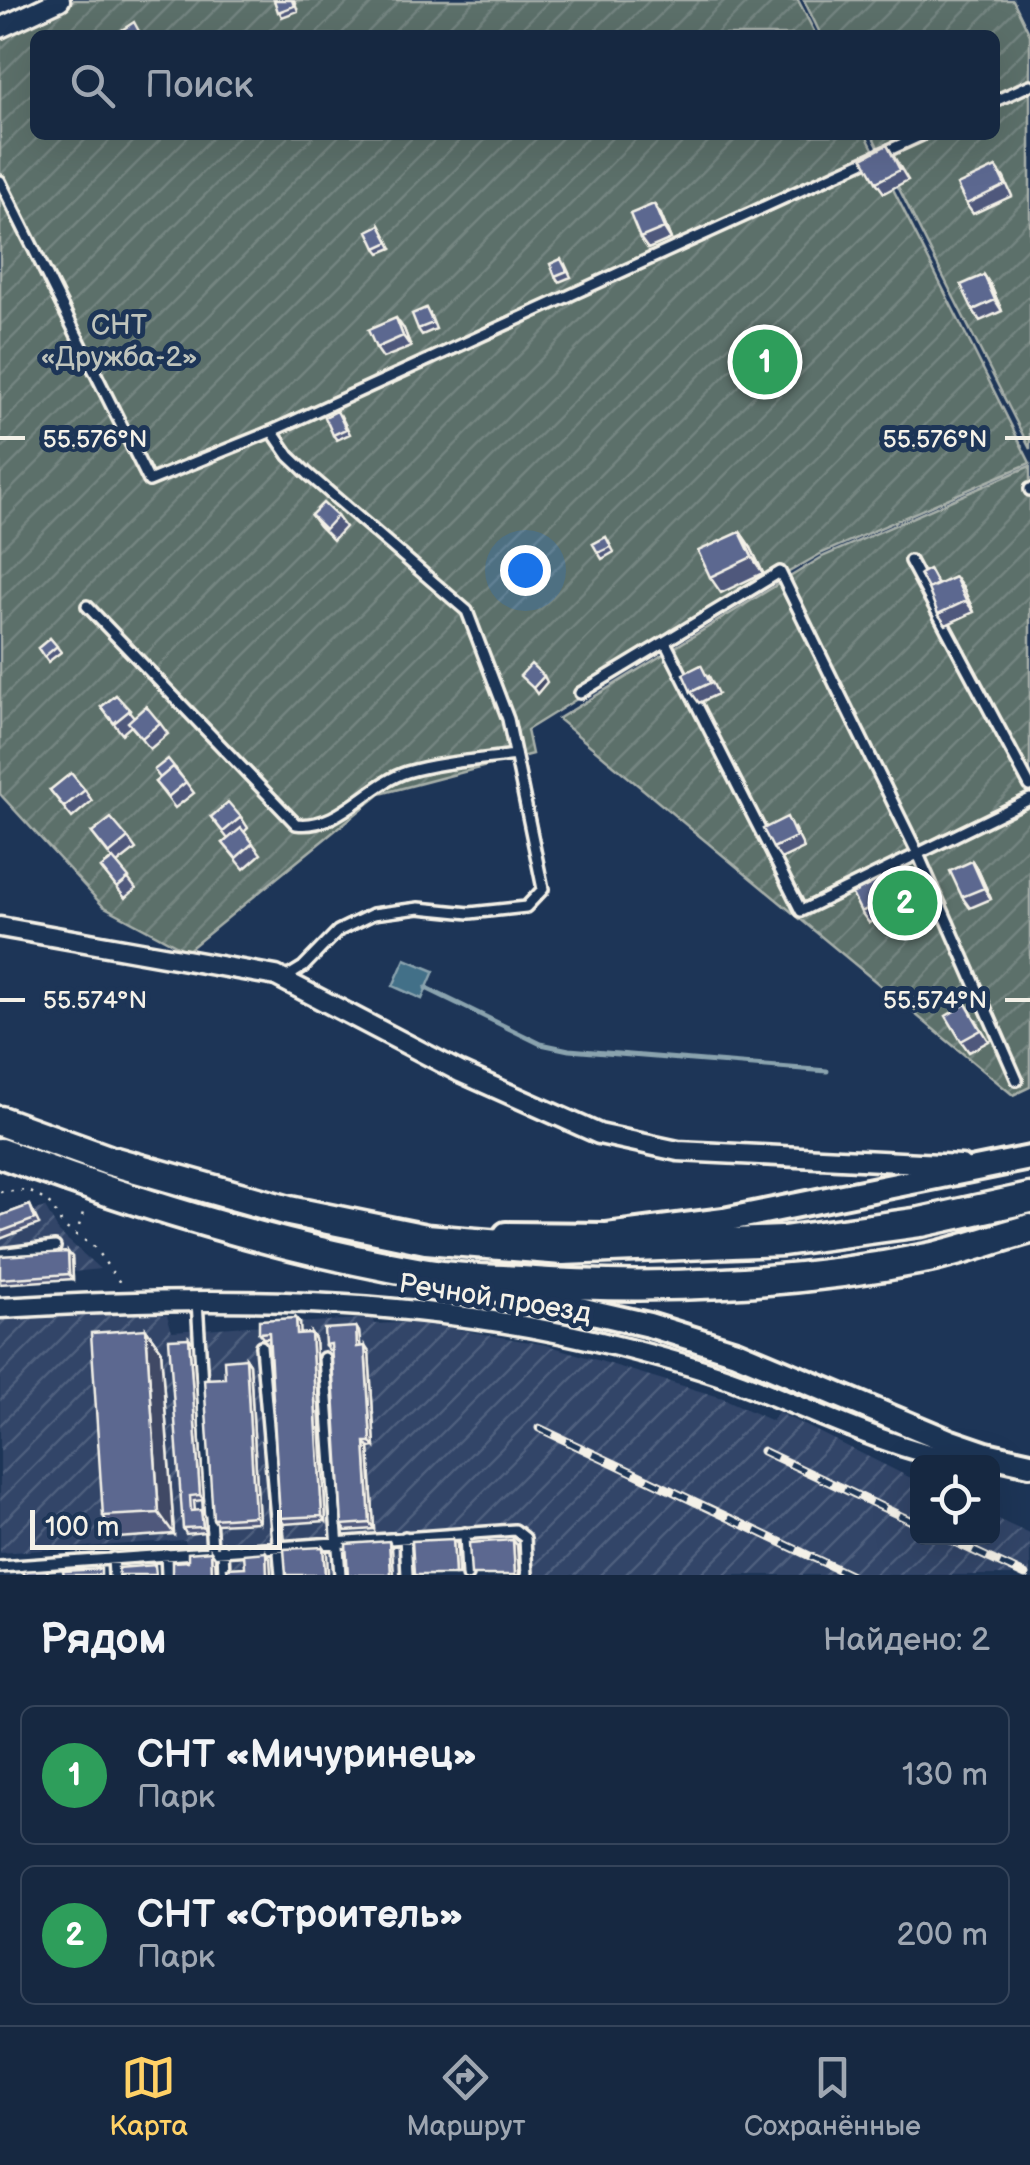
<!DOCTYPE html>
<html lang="ru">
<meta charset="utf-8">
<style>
:root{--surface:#162841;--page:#23344c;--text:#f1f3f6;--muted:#9ea6b1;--line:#35445a;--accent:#ffd166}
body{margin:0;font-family:"Balsamiq Sans",sans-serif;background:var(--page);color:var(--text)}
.controls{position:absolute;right:30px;bottom:30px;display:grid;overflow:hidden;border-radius:15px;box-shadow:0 10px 40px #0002}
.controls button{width:90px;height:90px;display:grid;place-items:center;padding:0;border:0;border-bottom:2px solid var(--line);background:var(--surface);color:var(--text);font:50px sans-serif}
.scale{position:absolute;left:30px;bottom:25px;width:252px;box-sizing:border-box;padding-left:10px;border:5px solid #f4f1e8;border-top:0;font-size:28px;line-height:35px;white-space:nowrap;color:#f4f1e8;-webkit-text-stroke:8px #1d3557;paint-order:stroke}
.you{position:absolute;left:525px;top:570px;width:35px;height:35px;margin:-25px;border:8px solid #fff;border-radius:50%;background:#1a73e8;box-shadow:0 0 0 15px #1a73e833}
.badge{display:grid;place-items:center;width:65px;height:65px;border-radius:50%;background:var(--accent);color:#fff;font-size:32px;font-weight:700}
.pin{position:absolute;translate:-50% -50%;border:5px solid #fff;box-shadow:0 2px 10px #0006}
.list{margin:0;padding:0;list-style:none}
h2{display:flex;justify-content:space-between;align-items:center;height:130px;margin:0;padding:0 40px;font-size:42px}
h2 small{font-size:32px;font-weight:400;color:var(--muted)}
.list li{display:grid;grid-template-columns:65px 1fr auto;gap:30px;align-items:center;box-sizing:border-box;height:140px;margin:0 20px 20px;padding:0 20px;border:2px solid var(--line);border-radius:15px}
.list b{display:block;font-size:38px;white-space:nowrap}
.list p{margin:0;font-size:32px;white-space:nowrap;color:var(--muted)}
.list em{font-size:32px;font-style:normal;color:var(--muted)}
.icon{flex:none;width:55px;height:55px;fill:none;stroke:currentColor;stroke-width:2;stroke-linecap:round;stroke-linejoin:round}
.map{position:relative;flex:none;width:1030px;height:1575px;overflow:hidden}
.search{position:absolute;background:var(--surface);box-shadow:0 10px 40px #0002;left:30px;right:30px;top:30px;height:110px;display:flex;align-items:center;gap:25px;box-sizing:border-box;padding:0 35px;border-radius:15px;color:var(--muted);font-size:38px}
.sheet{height:450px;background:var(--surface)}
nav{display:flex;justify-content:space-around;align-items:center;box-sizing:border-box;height:140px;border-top:2px solid var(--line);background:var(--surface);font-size:28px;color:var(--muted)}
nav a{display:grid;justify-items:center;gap:5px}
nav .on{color:var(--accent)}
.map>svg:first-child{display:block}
.industrial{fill:url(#industrial-furrows)}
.garden{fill:url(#garden-furrows);stroke:#a8b0aa;stroke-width:2.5}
.water{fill:#436f88;stroke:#8aa3ae;stroke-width:2.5}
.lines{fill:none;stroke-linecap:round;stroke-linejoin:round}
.stream{stroke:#8aa3ae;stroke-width:5}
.lane-casing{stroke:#f4f1e8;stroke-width:16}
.street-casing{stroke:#f4f1e8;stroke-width:25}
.secondary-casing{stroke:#f4f1e8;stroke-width:30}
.primary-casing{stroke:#f4f1e8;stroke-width:35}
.path{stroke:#f4f1e8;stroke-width:2.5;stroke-dasharray:2.5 8;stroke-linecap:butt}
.lane{stroke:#1d3557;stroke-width:9}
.street{stroke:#1d3557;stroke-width:18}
.secondary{stroke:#1d3557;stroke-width:22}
.primary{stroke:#1d3557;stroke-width:28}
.rail-casing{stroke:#f4f1e8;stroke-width:9}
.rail{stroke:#1d3557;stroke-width:5;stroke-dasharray:15;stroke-linecap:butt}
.wall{fill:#4f597c;stroke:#f4f1e8;stroke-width:2.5}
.shaded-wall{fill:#404965;stroke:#f4f1e8;stroke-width:2.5}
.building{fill:#5c6890;stroke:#f4f1e8;stroke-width:2.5}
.ticks{fill:none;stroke:#f4f1e8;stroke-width:4}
.labels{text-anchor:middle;stroke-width:10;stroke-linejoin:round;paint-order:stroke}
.park-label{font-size:28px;fill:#bfc4bc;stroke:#1d3557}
.street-label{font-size:28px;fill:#f4f1e8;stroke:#1d3557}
.ticks-label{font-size:25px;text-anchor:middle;fill:#f4f1e8;stroke:#1d3557;stroke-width:10;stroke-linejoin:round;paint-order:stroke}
</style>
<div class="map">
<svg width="1030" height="1575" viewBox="0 0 1030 1575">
<defs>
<pattern id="industrial-furrows" width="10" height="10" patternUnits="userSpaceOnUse" patternTransform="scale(2.5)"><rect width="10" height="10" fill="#304468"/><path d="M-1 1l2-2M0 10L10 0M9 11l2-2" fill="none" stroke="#4f5f7e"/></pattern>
<pattern id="garden-furrows" width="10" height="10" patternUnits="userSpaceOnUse" patternTransform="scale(2.5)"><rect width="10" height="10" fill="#5c706b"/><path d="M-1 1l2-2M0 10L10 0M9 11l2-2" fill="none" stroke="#748580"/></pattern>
</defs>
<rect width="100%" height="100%" fill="#1d3557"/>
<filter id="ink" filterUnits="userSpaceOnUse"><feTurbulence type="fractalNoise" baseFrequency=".01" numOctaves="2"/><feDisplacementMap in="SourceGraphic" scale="20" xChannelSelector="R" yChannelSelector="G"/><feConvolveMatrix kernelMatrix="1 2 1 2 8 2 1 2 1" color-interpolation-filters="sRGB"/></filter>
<g filter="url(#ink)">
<path class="industrial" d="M45,1207l14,25 41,37 -27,3v7l-73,5v-61z
M117,1309l36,2 14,4 5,16 201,-13 1,6 42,-2 131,23 176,53 49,23 6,-9 139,69 1,57h74l1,-21 37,17v41h-854l15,-8 -6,-27 -185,13v-236z"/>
<path class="garden" d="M74,0h724l18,35h-781v100h831l164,328 -208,90 -134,77 -161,100 5,24 -152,40 -193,157 -84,-45 -103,-112v-758z
M804,0h209l17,35v414l-158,-314h123v-100h-174z
M1030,466v621l-17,8 -455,-376 266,-163z"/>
<path class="water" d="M405,959l29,12 -12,28 -29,-13z"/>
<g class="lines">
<path class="stream" d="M426,988l115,56 28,6 258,21"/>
<defs>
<path id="lane" d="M995,101l35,-16
M0,181l149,300 123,-50 17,25 19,18 159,137 41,108 35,170 -17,18 -56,6 -51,-5 -46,6 -35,17 -35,36 -18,11
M272,431l650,-296
M1030,489v1
M910,561l120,225
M87,606l209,218c43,6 72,-40 111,-52 34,-10 73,-12 108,-17
M665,642l136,269 229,-112
M580,693l200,-121 138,282 99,226
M0,1254l55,-7
M197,1301l15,249
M261,1346l20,229
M324,1358l16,217
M465,1533l2,42
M405,1537l2,38
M223,1549l1,26
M166,1554l1,21
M113,1558l1,17
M0,1567l515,-37 10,8 2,37"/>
<path id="street" d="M0,28l60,-28
M0,927l276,49 184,96 139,62 79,17 283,14
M0,1308c210,-13 420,-13 625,40 39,10 79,21 116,35 73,28 145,64 221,79"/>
<path id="secondary" d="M506,1234l101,1 117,-15 306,-62
M488,1288l161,37 87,27 215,90 35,12 44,10"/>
<path id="primary" d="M0,1121l108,39 181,51 137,28 137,11 220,-9 138,-19 109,-24
M0,1153c137,51 278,95 422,120 32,6 66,6 98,8 134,10 276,3 408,-23 34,-7 68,-20 102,-29"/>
</defs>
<use href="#lane" class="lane-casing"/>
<use href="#street" class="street-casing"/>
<use href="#secondary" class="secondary-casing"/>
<use href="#primary" class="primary-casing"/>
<path class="path" d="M0,1192l27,-2 14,8 11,8 11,20 30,20 28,38
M76,1236l9,-30"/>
<use href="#lane" class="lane"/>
<use href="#street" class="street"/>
<use href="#secondary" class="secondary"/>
<use href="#primary" class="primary"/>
<defs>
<path id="rail" d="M539,1428l311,147
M763,1451l155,73
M946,1538l79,37"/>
</defs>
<use href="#rail" class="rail-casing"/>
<use href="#rail" class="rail"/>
</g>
<path class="wall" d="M274,0h20l4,11 -16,6z
M887,145l21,35 -24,13 -8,-11z
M996,167l8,11 8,18 -39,18 -7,-10z
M661,215l10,24 -23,10 -8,-11z
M380,225l12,23 -12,5 -4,-5z
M565,264l6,13 -12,5 -4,-6z
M984,275l7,11 11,25 -22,10 -7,-11z
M430,314l6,15 -14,6 -4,-6z
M404,329l7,18 -28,11 -7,-10z
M341,416l9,18 -13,6 -4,-5z
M311,515l26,1 8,11 -12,13 -14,-14z
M740,532l11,16 12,25 -42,20 -11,-16z
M606,537l8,15 -12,7 -9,-15z
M929,569l9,16 25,3 11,24 -28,13 -8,-11z
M50,638l11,14 -13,10 -10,-14z
M709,676l9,18 -19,9 -8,-11z
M116,695l18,22 26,6 8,11 -18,15 -19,-23 -9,8 -21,-27z
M176,769l18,24 -19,15 -20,-26z
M50,790h35l7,11 -20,17z
M211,817h30l7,11 -4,4 17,22 -17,15 -21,-26 5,-4z
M794,828l10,20 -23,11 -8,-11z
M92,833l36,5 8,11 -19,15 19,25 -11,9 -24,-30 11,-9z
M972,861l7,11 12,27 -21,9 -8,-11z
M884,892l10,19 -25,12 -8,-11z
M966,1004l23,37 -20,11 -8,-11z
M30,1205l9,19 -39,15v-23z
M0,1256l72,1 1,22 -73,5z
M300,1323v11l11,-1 4,6 11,182 -42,3 -4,-6 -11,-180h-6l-4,-5z
M356,1327l3,5 1,14 9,6 6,95 -6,1 5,81 -28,2 -4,-6 -11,-175h-2l-4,-5z
M146,1329l15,21 13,184 -56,4 -15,-22z
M189,1338l4,5 11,157 -10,1 1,10 10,5 1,16 -20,2 -3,-6z
M246,1358l4,6 9,158 -42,2 -4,-5 12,-141z"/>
<path class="shaded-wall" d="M654,204l7,11 10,24 -7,-11z
M984,275l7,11 11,25 -7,-11z
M396,318l8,11 7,18 -8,-11z
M740,532l11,16 12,25 -11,-16z
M955,577l8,11 11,24 -8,-11z
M544,676l3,6 -10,12 -4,-6z
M972,861l7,11 12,27 -7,-11z
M68,1252l4,5 1,22 -4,-5z
M296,1318l4,5 1,17 -4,-6z
M356,1327l3,5 2,20 -4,-5z
M146,1329l15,21 13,184 -15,-21z
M311,1333l4,6 11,182 -4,-5z
M189,1338l4,5 11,157 -4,-5z
M365,1346l4,6 6,95 -4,-5z
M246,1358l4,6 9,158 -4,-6z
M365,1442l4,6 5,81 -4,-6z
M201,1510l4,6 1,16 -3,-5z
M453,1539l4,5 1,31h-3z
M513,1540l4,5 2,30h-4z
M389,1541l3,6 2,28h-3z
M323,1547l4,5 1,23h-3z
M211,1551l4,6 1,18h-4z
M266,1552l4,6 1,17h-4z"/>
<path class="building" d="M274,0h18l2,6 -16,6z
M134,22l7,13h-16l-3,-5z
M887,145l13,25 -24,12 -13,-24z
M996,167l9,18 -39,19 -9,-19z
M654,204l10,24 -24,10 -10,-24z
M380,225l9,17 -13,6 -8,-17z
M561,259l6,12 -12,5 -5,-12z
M984,275l11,25 -22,10 -12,-25z
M426,308l7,15 -15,6 -6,-15z
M396,318l7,18 -27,12 -8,-18z
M337,411l9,18 -13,6 -8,-18z
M323,503l14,13 -12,13 -14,-14z
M740,532l12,25 -42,20 -12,-26z
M606,537l5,10 -13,6 -5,-9z
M929,569l8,15 -9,5 -8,-15z
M955,577l11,24 -28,13 -10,-25z
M50,638l7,8 -13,11 -6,-9z
M531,664l13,12 -11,12 -13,-12z
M701,665l9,18 -19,9 -8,-18z
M116,695l14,15 -16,13 -13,-16z
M146,706l14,17 -18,15 -14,-16z
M168,759l8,10 -3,-2 -13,11 -6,-8z
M173,767l13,15 -18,15 -13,-15z
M71,773l14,17 -21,17 -14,-17z
M228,802l13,15 -18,15 -12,-15z
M787,817l9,20 -23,11 -10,-19z
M111,818l17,20 -19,16 -17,-21z
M241,828l12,15 -17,15 -13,-15z
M113,859l16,19 -12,10 -16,-20z
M972,861l12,27 -22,9 -12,-26z
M877,881l9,19 -25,12 -9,-18z
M966,1004l15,26 -20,11 -15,-25z
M30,1205l5,14 -35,13v-16z
M68,1252l1,22 -69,5v-23z
M296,1318l1,16 14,-1 11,183 -42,2 -11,-186 -10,1v-13z
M356,1327l1,20 8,-1 6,96h-6l5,81 -28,2 -11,-181 -6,1 -1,-16z
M146,1329l13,184 -56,3 -12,-183z
M189,1338l11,157 -10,1 1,15 10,-1 2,17 -20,1 -14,-189z
M246,1358l9,158 -42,3 -9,-140 21,-1 -1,-18z
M453,1539l2,36h-41l-2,-34z
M513,1540l2,35h-44l-2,-32z
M389,1541l2,34h-43l-2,-31z
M323,1547l2,28h-39l-2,-26z
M211,1551l1,24h-40v-13l16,-1v-8z
M266,1552l1,23h-39l-1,-7 18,-1 -1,-13z
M155,1565l1,10h-37l-1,-7z
M101,1569v6h-37l-1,-4z
M47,1570l1,5h-24v-4z"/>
</g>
<path class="ticks" d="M0,438h25M1005,438h25M0,1000h25M1005,1000h25"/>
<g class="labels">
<g class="park-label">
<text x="119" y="334">СНТ<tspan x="119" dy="32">«Дружба-2»</tspan></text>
</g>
<g class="street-label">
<text transform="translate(495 1297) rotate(9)" y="10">Речной проезд</text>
</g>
</g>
<g class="ticks-label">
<text x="95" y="447">55.576°N</text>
<text x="935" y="447">55.576°N</text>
<text x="95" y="1008">55.574°N</text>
<text x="935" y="1008">55.574°N</text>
</g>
</svg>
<div class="controls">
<button><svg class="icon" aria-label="locate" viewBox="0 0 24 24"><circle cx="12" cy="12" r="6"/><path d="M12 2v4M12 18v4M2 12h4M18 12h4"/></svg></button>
</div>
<div class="scale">100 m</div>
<div class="you"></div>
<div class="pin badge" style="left:765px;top:362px;background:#2e9e5b">1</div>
<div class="pin badge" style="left:905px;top:903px;background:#2e9e5b">2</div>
<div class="search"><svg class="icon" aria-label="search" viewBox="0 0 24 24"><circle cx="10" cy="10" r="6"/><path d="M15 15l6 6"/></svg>Поиск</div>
</div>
<section class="sheet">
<h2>Рядом<small>Найдено: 2</small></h2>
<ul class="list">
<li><span class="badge" style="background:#2e9e5b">1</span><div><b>СНТ «Мичуринец»</b><p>Парк</p></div><em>130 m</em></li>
<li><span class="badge" style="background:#2e9e5b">2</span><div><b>СНТ «Строитель»</b><p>Парк</p></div><em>200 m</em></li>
</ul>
</section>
<nav>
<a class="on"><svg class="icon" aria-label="map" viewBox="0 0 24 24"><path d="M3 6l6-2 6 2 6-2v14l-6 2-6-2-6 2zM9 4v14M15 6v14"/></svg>Карта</a>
<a><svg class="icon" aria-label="directions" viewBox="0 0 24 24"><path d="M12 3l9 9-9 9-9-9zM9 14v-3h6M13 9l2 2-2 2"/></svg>Маршрут</a>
<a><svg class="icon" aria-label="saved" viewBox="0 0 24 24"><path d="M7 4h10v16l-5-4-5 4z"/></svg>Сохранённые</a>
</nav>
